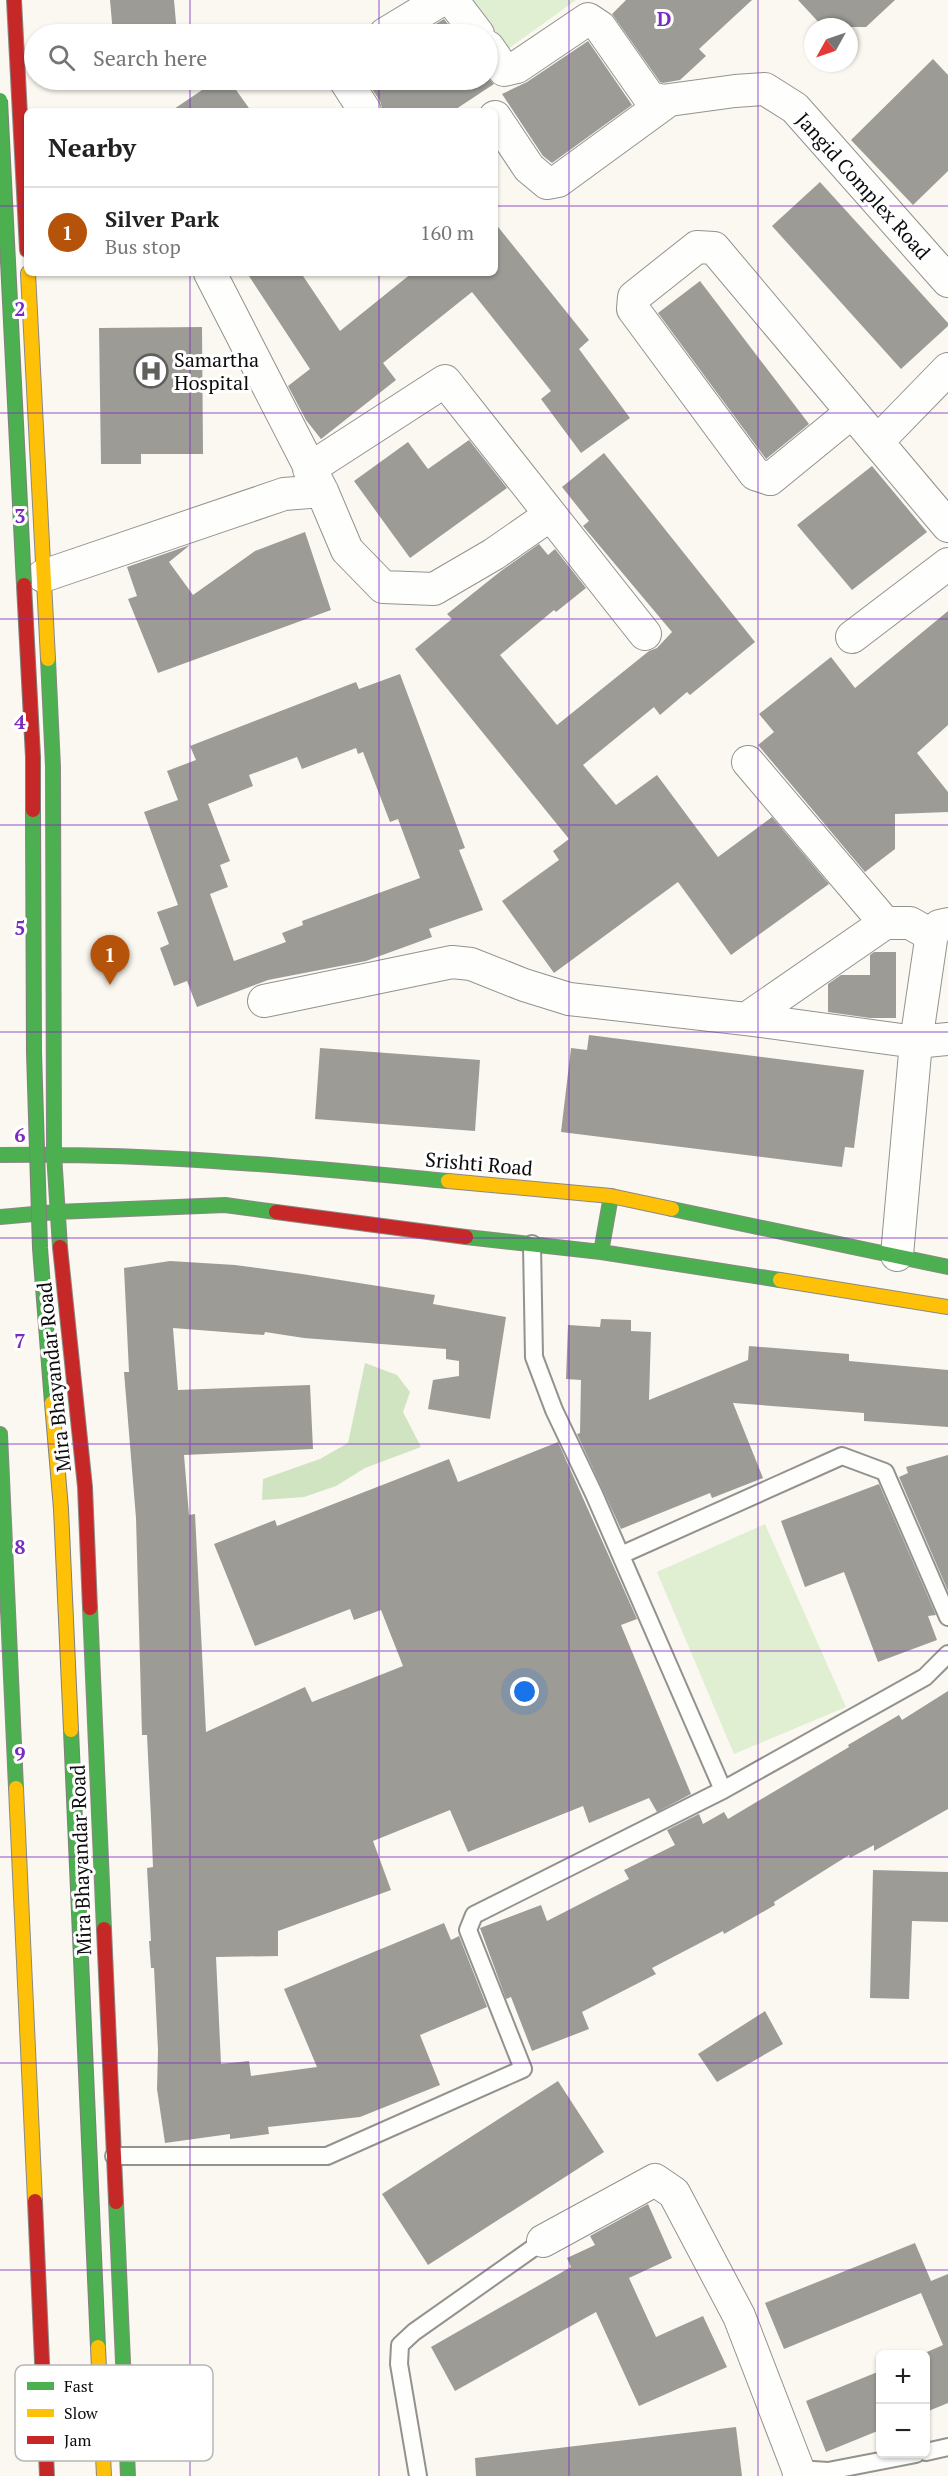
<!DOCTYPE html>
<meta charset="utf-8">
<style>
:root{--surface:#fff;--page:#f2f2f2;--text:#222;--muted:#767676;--line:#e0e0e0;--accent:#b45309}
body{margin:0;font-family:"PT Serif",serif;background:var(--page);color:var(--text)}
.controls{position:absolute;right:18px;bottom:18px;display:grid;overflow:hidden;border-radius:9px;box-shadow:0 2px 4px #0004}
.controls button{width:54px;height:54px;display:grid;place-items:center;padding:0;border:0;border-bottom:2px solid var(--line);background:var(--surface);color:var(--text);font:30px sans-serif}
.compass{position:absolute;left:804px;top:18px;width:54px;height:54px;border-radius:50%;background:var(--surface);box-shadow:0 2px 4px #0004;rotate:230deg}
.you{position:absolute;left:525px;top:1692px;width:21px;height:21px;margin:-15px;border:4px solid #fff;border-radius:50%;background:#1a73e8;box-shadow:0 0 0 9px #1a73e833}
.badge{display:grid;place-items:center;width:39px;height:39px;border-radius:50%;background:var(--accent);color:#fff;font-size:20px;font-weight:700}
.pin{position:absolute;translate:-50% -50px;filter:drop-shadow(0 2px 3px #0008)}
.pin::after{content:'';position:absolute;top:32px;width:21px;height:18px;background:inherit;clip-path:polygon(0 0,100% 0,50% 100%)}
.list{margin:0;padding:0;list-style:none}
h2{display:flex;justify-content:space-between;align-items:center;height:78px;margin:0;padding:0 24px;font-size:26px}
h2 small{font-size:20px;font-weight:400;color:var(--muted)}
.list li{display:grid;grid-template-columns:39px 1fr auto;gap:18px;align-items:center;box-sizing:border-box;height:90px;padding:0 24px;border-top:2px solid var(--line)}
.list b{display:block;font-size:22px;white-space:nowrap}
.list p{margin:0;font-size:20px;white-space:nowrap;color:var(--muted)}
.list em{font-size:20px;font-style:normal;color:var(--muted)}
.icon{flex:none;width:33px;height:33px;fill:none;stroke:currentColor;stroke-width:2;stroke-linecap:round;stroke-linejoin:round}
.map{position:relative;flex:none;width:948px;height:2476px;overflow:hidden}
.search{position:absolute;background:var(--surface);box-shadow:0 2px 4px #0004;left:24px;top:24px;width:474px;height:66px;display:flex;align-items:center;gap:15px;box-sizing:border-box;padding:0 21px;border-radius:33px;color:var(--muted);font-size:22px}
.panel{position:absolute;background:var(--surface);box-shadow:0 2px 4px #0004;left:24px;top:108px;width:474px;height:168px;border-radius:9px}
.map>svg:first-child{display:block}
.green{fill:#e0eed2}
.forest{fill:#d0e4c1}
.building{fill:#9d9b96;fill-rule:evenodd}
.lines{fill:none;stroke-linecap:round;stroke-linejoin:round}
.lane-casing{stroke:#93928f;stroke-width:20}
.street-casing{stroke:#93928f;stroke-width:34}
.fast-casing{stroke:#8a8985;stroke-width:16}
.slow-casing{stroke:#8a8985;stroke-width:16}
.jam-casing{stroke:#8a8985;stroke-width:16}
.lane{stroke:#fefefd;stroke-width:16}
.street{stroke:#fefefd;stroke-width:32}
.fast{stroke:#4caf50;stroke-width:14}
.slow{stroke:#ffc107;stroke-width:14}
.jam{stroke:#c62828;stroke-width:14}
.fast-bridge-casing{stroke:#80807c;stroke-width:16;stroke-linecap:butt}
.slow-bridge-casing{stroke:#80807c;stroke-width:16;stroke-linecap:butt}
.jam-bridge-casing{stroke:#80807c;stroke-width:16;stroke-linecap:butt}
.fast-bridge{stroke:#4caf50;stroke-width:14}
.slow-bridge{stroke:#ffc107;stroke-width:14}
.jam-bridge{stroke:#c62828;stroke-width:14}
.grid{fill:none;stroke:#7b2cbf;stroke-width:1.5;stroke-opacity:0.55}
.labels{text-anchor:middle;stroke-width:6;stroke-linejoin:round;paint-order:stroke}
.street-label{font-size:20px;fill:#0c0c0c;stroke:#fff}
.poi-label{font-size:20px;fill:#0c0c0c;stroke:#fff;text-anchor:start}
.key{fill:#fff;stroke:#b6b6b6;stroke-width:1.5}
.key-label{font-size:16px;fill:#0c0c0c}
.grid-label{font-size:20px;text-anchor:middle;font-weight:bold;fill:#7b2cbf;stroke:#fff;stroke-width:6;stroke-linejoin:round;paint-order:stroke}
</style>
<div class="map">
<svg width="948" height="2476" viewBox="0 0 948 2476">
<rect width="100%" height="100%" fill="#faf8f0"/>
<path class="green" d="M466,0h110l-75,54z
M765,1524l81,183 -112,47 -77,-182z"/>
<path class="forest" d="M365,1363l32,12 13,17 -7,20 18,35 -56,21 -29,18 -32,11 -42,3 1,-21 57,-20 28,-16z"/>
<path class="building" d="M110,0h64l3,34h-64z
M626,0h126l-53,49 7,7 -26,24 -17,3 -3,-1 -48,-68z
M798,0h97l-29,27h-43z
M444,19l12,15h-37z
M588,41l44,64 -80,58 -9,-7 -41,-62 25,-12z
M933,59l15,16v96l-35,34 -62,-65z
M488,78l6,6 -41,27h-70l-3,-10 -14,-21z
M217,80h12l22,31h-80z
M820,182l128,141v3l-47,43 -129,-143z
M495,223l94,117 -10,9 51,69 -49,35 -40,-54 10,-8 -79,-99 -89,71 13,17 -75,59 -15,-19 -18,-34 22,-17 -63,-96h54l39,58 72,-58h83z
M700,281l109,143 -43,35 -108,-146z
M202,327l1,127h-62v10h-40l-2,-136z
M469,440l38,48 -97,70 -56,-77 54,-39 20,27z
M604,453l151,189 -65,53 -3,-3 -27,23 -6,-8 -71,58 33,40 41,-30 61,82 54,-40 57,67 -98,71 -53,-73 -124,91 -52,-72 57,-41 -6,-9 16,-12 -154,-190 37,-30 -5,-5 54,-43 38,-27 9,11 7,-6 31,39 -30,24 -2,-2 -54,45 57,70 92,-74 8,-3 15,-16 -89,-106 6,-5 -27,-34z
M872,466l55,66 -75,58 -55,-65z
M305,532l26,78 -173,63 -30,-74 9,-3 -10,-29 63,-22 -21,17 24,33 62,-44z
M948,611v114l-31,28 31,39v20l-53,2v35l-30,23 -107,-127 16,-13 -15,-18 72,-57 24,31z
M400,674l65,174 -6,2 24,60 -54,19 3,8 -66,24 -98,19 -71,27 -10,-26 -13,5 -14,-38 9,-4 -12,-32 21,-7 -34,-93 34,-12 -11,-29 29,-11 -6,-14 166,-64 3,7zM356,748l2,6 5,-2 27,70 8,-3 22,59 -118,43 1,4 -21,8 4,9 -52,19 -24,-67 18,-7 -8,-22 10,-4 -22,-57 45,-18 -4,-11 48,-18 5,12z
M874,952h22v66h-26l-42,-6v-28l13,-9h29v-20z
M589,1035l275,35 -10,78 -9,-1 -3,20 -281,-35 10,-84 16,2z
M320,1048l160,12 -5,71 -160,-12z
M170,1261l65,4 67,9 133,21 -2,9 73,13 -16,102 -62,-10 5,-29 26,-4v-15l-13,-2v-10l-142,-11 -39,-6 -1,3 -91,-7 5,62 132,-5 3,64 -129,6 5,60 6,-1 11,218 99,-45 7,15 91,-36 -22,-56 -27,10 -4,-11 -95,37 -41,-102 61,-24 2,6 172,-67 9,23 100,-40 79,177 -16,6 70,169 -34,18 -8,-14 -60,25 -6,-17 -115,46 -18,-42 -77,31 18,49 -113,41v25l-62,1 5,107 28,-3 2,15 66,-9 -33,-78 160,-66 7,17 8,-4 28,71 -67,28 20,50 -80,32 -92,10 1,7 -39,5v-5l-65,9 -8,-54 1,-39 -4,-82h-3l-2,-27h2l-4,-73 6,-1 -2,-49 -4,-83h-5l-6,-217 -12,-146h5l-5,-104z
M601,1319l30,1v11l20,1 -2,68 99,-40 1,-14 100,8v7l99,9v57l-84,-6v-8l-131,-10 30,75 -51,20 -2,-5 -89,36 -44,-95 3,-1 1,-53 -15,-1 2,-54 32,2z
M948,1455v136l-49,-114 9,-4 -2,-6z
M879,1484l57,131 -8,1 9,24 -59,22 -34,-90 -39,15 -24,-66z
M948,1691v118l-74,42v-6l-24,13 -1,-3 -75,47 1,3 -51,29 -1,-3 -71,37 4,6 -74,38 7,17 -57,22 -21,-54 -5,2 -26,-71 61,-23 6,16 82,-42 -5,-9 51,-25 -8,-15 32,-16 4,10 21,-12 4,7 121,-72 -1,-2 51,-30 3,5z
M873,1870l75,2v50l-36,-1 -3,78 -39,-1z
M765,2011l18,33 -66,38 -19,-28z
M558,2081l46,71 -176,113 -46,-71z
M648,2204l24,54 -43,20 27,59 47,-21 24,51 -88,39 -43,-94 -141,79 -24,-44 140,-80 -4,-9 28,-13 -5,-9z
M915,2243l16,38 17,-7v129l-22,9v-57h-6l23,-10 -22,-52 -137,56 -19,-46z
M880,2371v59l-54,22 -20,-51z
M736,2427l6,49h-266l-1,-18z"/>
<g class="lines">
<defs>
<path id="lane" d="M532,1244l2,113 20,53 40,84 129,296
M621,1555l221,-99 43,16 63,145
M114,2156h213l196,-87 -55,-139 6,-15 249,-125 202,-113 23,-23
M926,2452l22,-5
M798,2469l30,2 88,-17
M418,2476l-19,-112 1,-19 14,-13 129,-91"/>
<path id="street" d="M452,0l26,34
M385,34l56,-34
M488,47l16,23 13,-3 71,-48 12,8 49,70 13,4 73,-10 30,-2 30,19 153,173
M345,80l20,31
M495,117l34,51 18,15 11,-2 111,-81
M210,273l112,218 25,59 36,37 51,2 60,-35 56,-39
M852,412l-82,67 -15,-5 -122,-165 1,-12 63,-50 17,1 234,278
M877,442l71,-73
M309,469l136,-88 200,253
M43,576l241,-82 38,-3
M852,637l96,-73
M748,762l137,161
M264,1001l188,-39 19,2 53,21 45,14 177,20 170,23 32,-3
M746,1019l139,-96h25l21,12
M897,1255l19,-213 16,-109 7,-7 9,-2
M543,2241l112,-61 19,13 65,123 59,153 1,7"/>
<path id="fast" d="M48,659l5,108 1,387 6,93
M0,1155c149,-3 299,12 448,26
M672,1209l276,58
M0,1217l56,-5 169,-7 51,7
M466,1237l135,15 179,28
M601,1252l10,-56
M0,1434l16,354
M90,1608l14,321
M116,2202l12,274"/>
<path id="slow" d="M28,273l20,386
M448,1181l163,15 61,13
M780,1280l168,27
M16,1788l19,413
M102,2435l2,41"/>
<path id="jam" d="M14,0l13,250
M276,1212l190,25
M60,1247l25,240 5,121
M104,1929l12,273
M35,2201l12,275"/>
</defs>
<use href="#lane" class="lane-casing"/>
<use href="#street" class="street-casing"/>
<use href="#fast" class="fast-casing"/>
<use href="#slow" class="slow-casing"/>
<use href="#jam" class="jam-casing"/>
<use href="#lane" class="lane"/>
<use href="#street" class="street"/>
<use href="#fast" class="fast"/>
<use href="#slow" class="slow"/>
<use href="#jam" class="jam"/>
<defs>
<path id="fast-bridge" d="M0,100l24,485
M33,810l1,242 6,196 12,155
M71,1730l27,617"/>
<path id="slow-bridge" d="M52,1403l9,106 10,221
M98,2347l4,88"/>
<path id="jam-bridge" d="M24,585l9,172v53"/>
</defs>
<use href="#fast-bridge" class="fast-bridge-casing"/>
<use href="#slow-bridge" class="slow-bridge-casing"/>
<use href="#jam-bridge" class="jam-bridge-casing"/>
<use href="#fast-bridge" class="fast-bridge"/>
<use href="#slow-bridge" class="slow-bridge"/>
<use href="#jam-bridge" class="jam-bridge"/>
</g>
<path class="grid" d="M190,0v34M379,0v34M569,0v2476M758,0v2476M190,80v31M379,80v31M0,206h27M495,206h453M190,273v2203M379,273v2203M0,413h948M0,619h948M0,825h948M0,1032h948M0,1238h948M0,1444h948M0,1651h948M0,1857h948M0,2063h948M0,2270h948"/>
<defs>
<symbol id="hospital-ring" viewBox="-11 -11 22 22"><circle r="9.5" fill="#fff" stroke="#5f5f5c" stroke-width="1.5"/><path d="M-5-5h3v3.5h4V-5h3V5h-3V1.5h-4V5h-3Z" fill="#5f5f5c"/></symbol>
</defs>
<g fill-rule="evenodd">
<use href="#hospital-ring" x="132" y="352" width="38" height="38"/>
</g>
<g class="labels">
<g class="street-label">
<text transform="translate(863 186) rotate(48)" y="7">Jangid Complex Road</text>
<text transform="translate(479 1164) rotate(5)" y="7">Srishti Road</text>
<text transform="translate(54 1377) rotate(-96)" y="7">Mira Bhayandar Road</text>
<text transform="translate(81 1860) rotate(-92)" y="7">Mira Bhayandar Road</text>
</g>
<g class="poi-label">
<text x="174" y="367">Samartha<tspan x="174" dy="23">Hospital</tspan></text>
</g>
</g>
<rect x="15" y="2365" width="198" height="96" rx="9" class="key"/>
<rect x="27" y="2382" width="27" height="8" fill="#4caf50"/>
<rect x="27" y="2409" width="27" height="8" fill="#ffc107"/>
<rect x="27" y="2436" width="27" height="8" fill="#c62828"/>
<g class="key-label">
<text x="64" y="2392">Fast</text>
<text x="64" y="2419">Slow</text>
<text x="64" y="2446">Jam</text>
</g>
<g class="grid-label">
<text x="664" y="26">D</text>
<text x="20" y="316">2</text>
<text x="20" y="523">3</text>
<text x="20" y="729">4</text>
<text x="20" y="935">5</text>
<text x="20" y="1142">6</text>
<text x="20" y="1348">7</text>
<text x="20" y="1554">8</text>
<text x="20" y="1761">9</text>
</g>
</svg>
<div class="controls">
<button>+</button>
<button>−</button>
</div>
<svg class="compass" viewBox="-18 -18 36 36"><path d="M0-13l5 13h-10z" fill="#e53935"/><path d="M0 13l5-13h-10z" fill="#767676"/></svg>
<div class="you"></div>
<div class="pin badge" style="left:110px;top:985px">1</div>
<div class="search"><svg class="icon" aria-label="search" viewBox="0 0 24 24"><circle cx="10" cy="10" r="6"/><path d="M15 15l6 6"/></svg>Search here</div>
<section class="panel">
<h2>Nearby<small></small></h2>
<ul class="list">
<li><span class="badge">1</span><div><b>Silver Park</b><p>Bus stop</p></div><em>160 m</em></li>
</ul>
</section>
</div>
